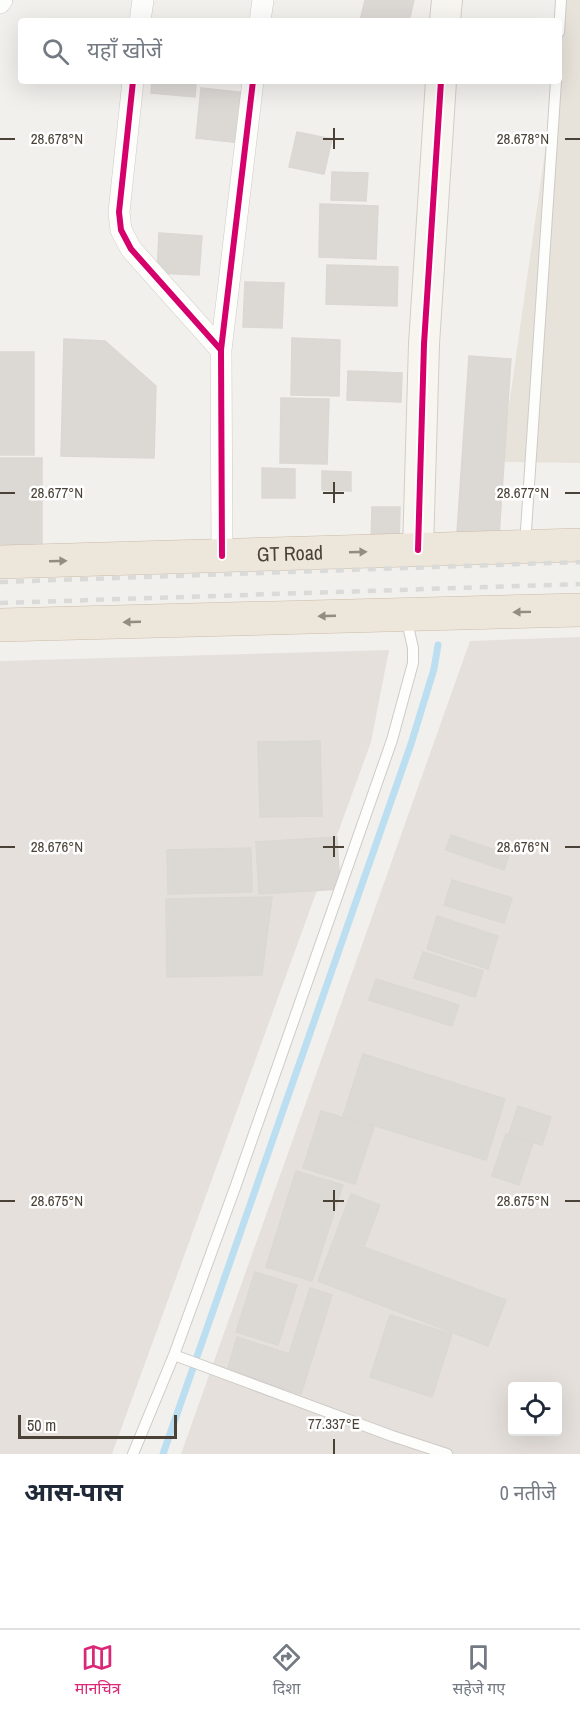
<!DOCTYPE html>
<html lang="hi">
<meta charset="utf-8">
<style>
:root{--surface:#fff;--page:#f2f2f3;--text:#1f2937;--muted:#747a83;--line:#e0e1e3;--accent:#db2777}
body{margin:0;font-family:"Archivo Narrow","Noto Sans Devanagari",sans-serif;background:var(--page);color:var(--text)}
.controls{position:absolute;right:18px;bottom:18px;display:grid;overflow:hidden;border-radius:6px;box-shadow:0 6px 24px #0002}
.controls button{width:54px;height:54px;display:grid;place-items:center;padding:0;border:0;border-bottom:2px solid var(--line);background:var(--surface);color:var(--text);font:30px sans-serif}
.scale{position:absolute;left:18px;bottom:15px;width:159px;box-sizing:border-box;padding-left:6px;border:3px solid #4a4237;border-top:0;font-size:16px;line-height:21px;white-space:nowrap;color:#4a4237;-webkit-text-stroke:4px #fff;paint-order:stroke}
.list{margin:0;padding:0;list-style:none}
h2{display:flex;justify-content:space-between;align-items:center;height:78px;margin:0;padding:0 24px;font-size:26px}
h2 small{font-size:20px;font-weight:400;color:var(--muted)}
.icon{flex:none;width:33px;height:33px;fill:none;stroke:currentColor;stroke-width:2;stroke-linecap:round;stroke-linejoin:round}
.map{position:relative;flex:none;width:580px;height:1454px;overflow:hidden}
.search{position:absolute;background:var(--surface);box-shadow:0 6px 24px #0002;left:18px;right:18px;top:18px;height:66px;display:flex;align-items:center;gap:15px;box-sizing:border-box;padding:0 21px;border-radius:6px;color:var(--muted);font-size:22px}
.sheet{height:174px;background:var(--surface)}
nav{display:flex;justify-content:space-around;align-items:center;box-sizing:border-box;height:84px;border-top:2px solid var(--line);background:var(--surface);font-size:16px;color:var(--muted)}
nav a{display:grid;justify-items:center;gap:3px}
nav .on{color:var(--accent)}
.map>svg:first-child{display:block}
.residential{fill:#e7e2da}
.industrial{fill:#e5e0dc;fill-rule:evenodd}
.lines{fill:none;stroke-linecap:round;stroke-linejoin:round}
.stream{stroke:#bcdef1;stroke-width:7}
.building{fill:#dcd9d5;stroke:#dbd7d3;stroke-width:1.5}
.lane-casing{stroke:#cecbc7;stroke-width:12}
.street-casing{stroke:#cecbc7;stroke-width:22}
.secondary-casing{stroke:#d2cdc4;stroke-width:32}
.highway-casing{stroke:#cbbca8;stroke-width:34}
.lane{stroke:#fdfdfc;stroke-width:10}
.street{stroke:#fdfdfc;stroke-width:21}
.secondary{stroke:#f7f5f0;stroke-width:30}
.highway{stroke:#ede6da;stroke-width:33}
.rail{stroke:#dadad9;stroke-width:4.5;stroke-dasharray:8 8;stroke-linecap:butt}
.cycleway-casing{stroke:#fff;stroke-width:10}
.cycleway{stroke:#d6006c;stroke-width:6}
.oneway{fill:#938c80}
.ticks{fill:none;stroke:#4a4237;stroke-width:2}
.labels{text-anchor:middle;stroke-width:5;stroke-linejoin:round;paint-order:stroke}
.street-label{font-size:20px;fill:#4a4237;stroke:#fff}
.ticks-label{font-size:15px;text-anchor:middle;fill:#4a4237;stroke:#fff;stroke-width:5;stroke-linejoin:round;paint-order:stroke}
</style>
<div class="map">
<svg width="580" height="1454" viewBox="0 0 580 1454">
<rect width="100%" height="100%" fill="#f2f0ed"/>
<path class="residential" d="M567,0h13v463l-79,-1 54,-381h4v-27z"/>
<path class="industrial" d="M580,637v817h-399l289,-813zM512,1386h46v46h-46z
M389,650l-18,92 -259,712h-112v-793z"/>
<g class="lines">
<path class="stream" d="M163,1454l248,-710 23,-75 4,-24"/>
</g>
<path class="building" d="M365,0h49l-5,21h-49z
M152,81h44l-1,16 -44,-4z
M201,88l46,5 -6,50 -45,-5z
M297,132l35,7 -8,35 -35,-7z
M332,172l36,1 -2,28 -35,-1z
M320,204l58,2 -2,53 -57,-2z
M159,233l43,3 -3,39 -42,-2z
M327,265l71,2 -1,39 -71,-2z
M245,282l39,1 -2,45 -39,-1z
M292,338l48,2 -1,56 -48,-1z
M64,339l41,2 51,45 -2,72 -93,-2z
M0,352h34v103h-34z
M469,356l42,3 -12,177 -42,-3z
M348,371l54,2 -1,29 -54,-2z
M281,398l48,1 -2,65 -47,-1z
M0,458h42v100h-42z
M262,468l33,1v29h-33z
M322,471l29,1v19l-29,-1z
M372,507h28l-1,38 -28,-1z
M320,741l2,75 -62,1 -2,-75z
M451,835l58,20 -5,15 -58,-20z
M337,837l3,52 -81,5 -3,-52z
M251,848l1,44 -84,2 -1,-44z
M452,880l60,18 -8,25 -60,-18z
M272,897l-10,78 -95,2 -1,-78z
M437,916l61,20 -10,33 -61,-20z
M423,952l60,19 -8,26 -61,-19z
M376,979l83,26 -7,21 -83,-26z
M363,1054l142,45 -19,61 -143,-44z
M518,1106l33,11 -9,28 -33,-11z
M321,1111l53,16 -19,57 -52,-16z
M506,1134l27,9 -14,42 -27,-9z
M296,1171l47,14 -31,96 -46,-14z
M351,1194l29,11 -16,42 142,53 -18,46 -170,-65z
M255,1272l42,13 -19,60 -42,-13z
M310,1288l22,7 -31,99 -74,-23 10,-34 52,17z
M390,1315l62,19 -20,63 -62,-20z"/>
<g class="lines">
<defs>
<path id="lane" d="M559,32l2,-32
M525,545l31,-464
M174,1355l218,81 55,18
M133,1454l41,-99 62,-170 156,-445 21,-77v-15l-7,-31"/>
<path id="street" d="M0,3l2,-3
M140,21l3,-21
M260,21l3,-21
M133,81l-14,131 2,18 10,19 90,101
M222,556l-1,-206 32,-269"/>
<path id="secondary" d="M445,21l2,-21
M418,550l6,-206 17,-263"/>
<g id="highway">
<path id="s1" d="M0,562l580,-17"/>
<path d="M0,625l580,-15"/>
</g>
</defs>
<use href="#lane" class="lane-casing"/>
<use href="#street" class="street-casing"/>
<use href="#secondary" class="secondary-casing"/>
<use href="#highway" class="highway-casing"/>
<use href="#lane" class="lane"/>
<use href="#street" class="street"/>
<use href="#secondary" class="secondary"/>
<use href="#highway" class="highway"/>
<path class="rail" d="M0,582l580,-20
M0,603l580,-19"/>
<defs>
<path id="cycleway" d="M133,81l-14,131 2,18 10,19 90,101
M418,550l6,-206 17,-263
M222,556l-1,-206 32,-269"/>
</defs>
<use href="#cycleway" class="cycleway-casing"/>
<use href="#cycleway" class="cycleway"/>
</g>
<defs><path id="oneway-solid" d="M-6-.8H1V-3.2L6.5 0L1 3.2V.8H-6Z" transform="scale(1.5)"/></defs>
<g class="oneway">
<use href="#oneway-solid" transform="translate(358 552) rotate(-2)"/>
<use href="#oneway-solid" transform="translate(58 561) rotate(-2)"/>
<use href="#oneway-solid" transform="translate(522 612) rotate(179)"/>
<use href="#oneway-solid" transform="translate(327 616) rotate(178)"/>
<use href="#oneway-solid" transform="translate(132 622) rotate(178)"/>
</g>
<path class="ticks" d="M334,128v21M0,139h15M323,139h21M565,139h15M334,482v21M0,493h15M323,493h21M565,493h15M334,836v21M0,847h15M323,847h21M565,847h15M334,1190v21M0,1201h15M323,1201h21M565,1201h15M334,1439v15"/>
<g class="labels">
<g class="street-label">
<text dy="7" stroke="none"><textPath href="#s1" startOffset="290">GT Road</textPath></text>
</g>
</g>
<g class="ticks-label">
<text x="57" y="144">28.678°N</text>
<text x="523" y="144">28.678°N</text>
<text x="57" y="498">28.677°N</text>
<text x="523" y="498">28.677°N</text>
<text x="57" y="852">28.676°N</text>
<text x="523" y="852">28.676°N</text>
<text x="57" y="1206">28.675°N</text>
<text x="523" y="1206">28.675°N</text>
<text x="334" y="1429">77.337°E</text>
</g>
</svg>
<div class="controls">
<button><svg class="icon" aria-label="locate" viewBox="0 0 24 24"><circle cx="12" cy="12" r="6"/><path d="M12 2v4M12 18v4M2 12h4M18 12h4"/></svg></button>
</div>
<div class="scale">50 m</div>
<div class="search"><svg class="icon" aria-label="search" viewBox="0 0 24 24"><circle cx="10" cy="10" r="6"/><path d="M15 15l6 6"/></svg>यहाँ खोजें</div>
</div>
<section class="sheet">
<h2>आस-पास<small>0 नतीजे</small></h2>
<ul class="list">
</ul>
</section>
<nav>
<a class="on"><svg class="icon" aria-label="map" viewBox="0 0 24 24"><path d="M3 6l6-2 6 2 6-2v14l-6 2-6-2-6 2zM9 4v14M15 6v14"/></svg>मानचित्र</a>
<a><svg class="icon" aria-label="directions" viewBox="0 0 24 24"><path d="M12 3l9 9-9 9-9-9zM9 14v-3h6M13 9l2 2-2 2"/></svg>दिशा</a>
<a><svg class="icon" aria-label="saved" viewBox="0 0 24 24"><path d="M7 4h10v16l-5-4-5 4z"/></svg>सहेजे गए</a>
</nav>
